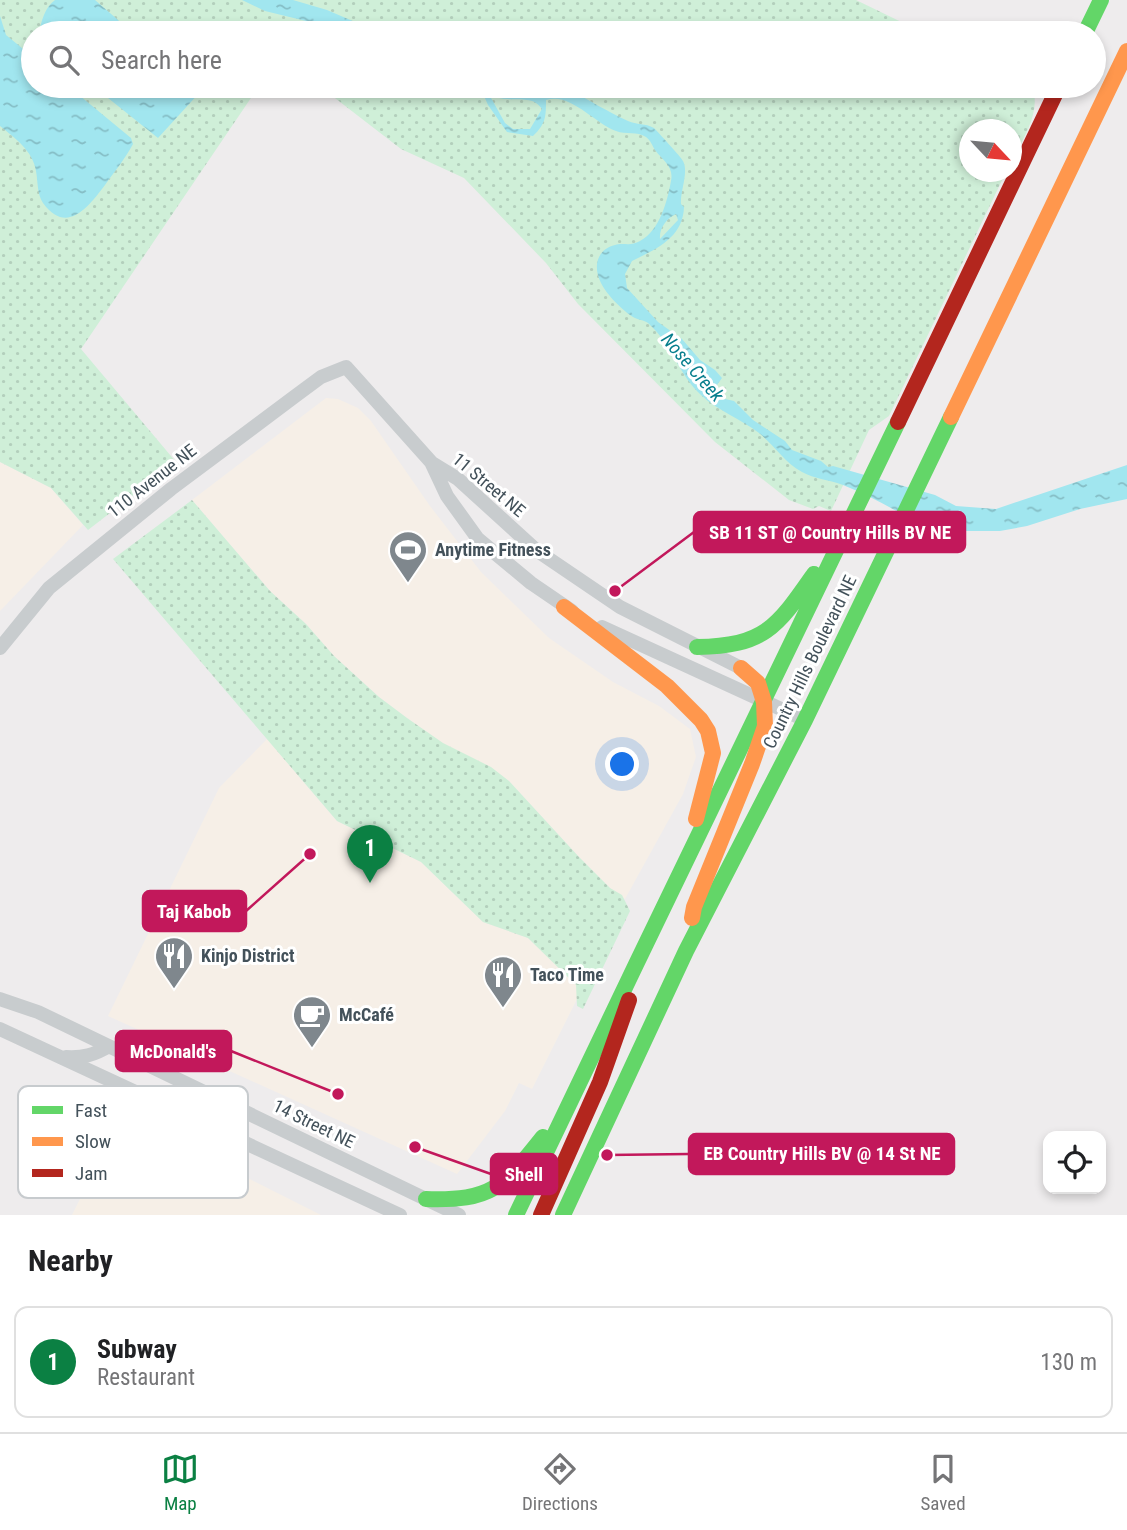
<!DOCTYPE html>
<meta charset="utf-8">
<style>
:root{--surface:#fff;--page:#f2f2f2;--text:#202124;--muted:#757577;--line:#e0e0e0;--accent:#0b8043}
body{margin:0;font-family:"Roboto Condensed",sans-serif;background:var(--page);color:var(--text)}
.controls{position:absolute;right:21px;bottom:21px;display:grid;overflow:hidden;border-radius:14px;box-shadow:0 4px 10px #0003}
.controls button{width:63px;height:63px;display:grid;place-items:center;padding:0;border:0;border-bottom:2px solid var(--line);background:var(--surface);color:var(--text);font:35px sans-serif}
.compass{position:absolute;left:959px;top:119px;width:63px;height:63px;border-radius:50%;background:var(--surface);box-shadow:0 4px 10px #0003;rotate:116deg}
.you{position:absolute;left:623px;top:765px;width:24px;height:24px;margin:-18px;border:5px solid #fff;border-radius:50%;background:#1a73e8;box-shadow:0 0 0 10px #1a73e833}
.badge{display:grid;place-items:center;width:46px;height:46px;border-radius:50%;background:var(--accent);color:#fff;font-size:23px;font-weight:700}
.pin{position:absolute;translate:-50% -58px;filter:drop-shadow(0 2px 4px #0008)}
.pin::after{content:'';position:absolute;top:37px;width:24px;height:21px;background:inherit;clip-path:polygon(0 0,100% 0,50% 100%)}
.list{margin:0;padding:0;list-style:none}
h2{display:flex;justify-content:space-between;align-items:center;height:91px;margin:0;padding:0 28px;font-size:30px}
h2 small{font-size:23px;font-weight:400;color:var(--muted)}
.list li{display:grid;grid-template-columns:46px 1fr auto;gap:21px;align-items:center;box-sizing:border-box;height:112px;margin:0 14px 14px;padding:0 14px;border:2px solid var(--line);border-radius:14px}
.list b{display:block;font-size:26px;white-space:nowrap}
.list p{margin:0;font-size:23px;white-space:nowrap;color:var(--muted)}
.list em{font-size:23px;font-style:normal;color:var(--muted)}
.icon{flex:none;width:38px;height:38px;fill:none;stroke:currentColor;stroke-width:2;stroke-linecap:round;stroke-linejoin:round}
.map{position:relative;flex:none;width:1127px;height:1215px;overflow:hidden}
.search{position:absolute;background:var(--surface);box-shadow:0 4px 10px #0003;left:21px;right:21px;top:21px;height:77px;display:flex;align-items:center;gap:18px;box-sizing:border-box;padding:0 24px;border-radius:38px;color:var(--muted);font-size:26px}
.sheet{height:217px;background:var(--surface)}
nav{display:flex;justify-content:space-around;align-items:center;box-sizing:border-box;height:98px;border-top:2px solid var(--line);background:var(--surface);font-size:19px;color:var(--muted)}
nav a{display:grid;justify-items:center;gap:4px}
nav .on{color:var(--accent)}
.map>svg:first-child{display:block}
.commercial{fill:#f6efe7}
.park{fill:url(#park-dots)}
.water{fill:url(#water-ripples);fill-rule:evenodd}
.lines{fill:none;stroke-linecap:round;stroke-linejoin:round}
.street{stroke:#c8ccce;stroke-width:14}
.fast{stroke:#63d668;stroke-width:16}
.slow{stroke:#ff974d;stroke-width:16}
.jam{stroke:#b3261e;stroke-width:16}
.labels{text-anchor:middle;stroke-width:6;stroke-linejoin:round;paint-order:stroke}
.street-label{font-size:18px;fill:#43515a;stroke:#fff}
.poi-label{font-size:18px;font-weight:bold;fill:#43515a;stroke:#fff;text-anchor:start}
.water-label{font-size:19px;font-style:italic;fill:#077e8d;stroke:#fff}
.key{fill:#fff;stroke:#c7cbce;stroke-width:2}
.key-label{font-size:19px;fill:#43515a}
.leader{fill:none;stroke:#c2185b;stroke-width:2.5}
.callout-dot{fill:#c2185b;stroke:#fff;stroke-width:2.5}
.callout{fill:#c2185b;stroke:#c2185b;stroke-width:2.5}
.callout-label{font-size:19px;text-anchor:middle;font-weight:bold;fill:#fff}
</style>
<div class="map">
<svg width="1127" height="1215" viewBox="0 0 1127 1215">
<defs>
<pattern id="park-dots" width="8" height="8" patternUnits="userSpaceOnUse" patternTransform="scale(1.75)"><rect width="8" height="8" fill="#cfefd8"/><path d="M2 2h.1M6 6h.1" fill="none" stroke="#b3cfbc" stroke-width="1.8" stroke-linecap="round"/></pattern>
<pattern id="water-ripples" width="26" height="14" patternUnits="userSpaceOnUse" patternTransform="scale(1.75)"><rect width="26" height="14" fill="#a1e6ef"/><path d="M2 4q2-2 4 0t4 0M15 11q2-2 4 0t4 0" fill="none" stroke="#85bdc5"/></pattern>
</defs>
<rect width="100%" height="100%" fill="#eeeced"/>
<path class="commercial" d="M326,398l12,1 20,9 13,13 59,85 51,66 68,66 64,44 46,24 31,23 6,28 -13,37 -58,105 -15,-11 -31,-31 -70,-76 -67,-38 -35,-25 -28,-21 -45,-41 -28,-32 -36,-33 -78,-91z
M0,462l51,26 32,37 -83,86z
M267,739l70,82 84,41 62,60 45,16 49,47v14l-45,90 -13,-6 -14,28 -48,63 -349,-158 111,-228z
M122,1115l199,100h-249z"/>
<path class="park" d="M0,0h856l68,33h-891v53h238l-16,6 -174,257 95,113 -88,68 -37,-42 -51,-26z
M307,86h725c10,26 -9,52 -20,75v-31h-42v42h36l-117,244 -20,14 -38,81 -12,-5 -6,3 -24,-9 -74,-58 -137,-138 -32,-41 -82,-85 -63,-29 -70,-54z
M192,500l78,91 36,33 28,32 45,41 28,21 36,25 48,24 18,14 70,76 31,31 12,7 8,16 -47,98 -6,-3 -1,-21 -48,-47 -45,-16 -62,-60 -84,-41 -224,-262z"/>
<path class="water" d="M55,0h40l38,33h-94c2,-11 6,-26 16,-33z
M242,0h51l34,10 28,12 40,11h-55l-34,-12 -41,-10z
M0,16l6,19 27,22v29h35l63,52 2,6c-8,15 -18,27 -28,41 -16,21 -38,51 -62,18 -6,-9 -5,-21 -7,-32 -3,-20 -21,-33 -36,-45z
M93,86h110l-2,5 -43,47z
M468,86l59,4 36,-2 7,2c19,10 38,22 58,31 9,4 17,2 26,7 2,2 28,30 29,33 6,11 -3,30 -2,43l3,3c-1,31 -28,42 -52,54l-7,13 2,14 31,34 24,17 18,21 15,10 7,8 -5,7v8l8,6 9,2 19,19 32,21 7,9 29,11 7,6 5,-1 102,29 21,11 40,3 131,-44v34l-47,10 -53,17 -27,5h-36l-9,-4 -11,4 -15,-3c-29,-14 -57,-32 -86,-43 -13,-5 -29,-6 -41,-13 -17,-9 -28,-27 -43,-39 -18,-14 -41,-22 -58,-38 -22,-20 -30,-52 -53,-72 -4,-3 -10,-3 -15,-6 -11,-7 -27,-23 -32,-34 -8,-16 -5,-33 14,-38 8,-3 15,2 25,-4 20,-11 27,-39 31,-60 3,-15 -8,-20 -16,-31 -3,-5 -4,-9 -9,-13 -9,-6 -20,-2 -30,-6 -23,-9 -46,-39 -70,-31 0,16 0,24 -13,36l-26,-4 -19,-27 -4,-9zM490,96c6,1 12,3 18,3 14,2 25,-3 34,10l-12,20h-17l-8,-6zM676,214l2,6 -18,19c-1,-11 7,-21 16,-25z"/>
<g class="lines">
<path class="street" d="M432,463l26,16 78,71 84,57 121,61
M602,627l203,93
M0,648l49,-60 122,-99 123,-92 27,-20 25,-10 85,95 16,34 31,43 53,44 41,28
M0,999l38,13 421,203
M0,1029l400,186
M66,1057c17,1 28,-2 43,-11"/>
<path class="fast" d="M1085,33l16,-33
M697,647c68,-1 80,-20 117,-73
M426,1199c67,2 77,-12 117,-62
M516,1215c126,-265 255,-529 382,-793
M563,1215l123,-264 119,-231 146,-303"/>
<path class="slow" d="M951,417l176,-366
M564,607l103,79 34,34 7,11 5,22 -17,66
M692,918l2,-11 58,-143 13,-38 -1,-24 -6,-19 -17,-15"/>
<path class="jam" d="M898,422l161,-336
M541,1215l59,-133 29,-82"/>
</g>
<defs>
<symbol id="stadium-pin" viewBox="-11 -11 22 30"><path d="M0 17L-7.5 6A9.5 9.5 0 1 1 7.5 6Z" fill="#7f878d" stroke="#fff"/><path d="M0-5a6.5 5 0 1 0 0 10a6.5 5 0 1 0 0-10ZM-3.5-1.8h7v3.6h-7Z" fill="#fff"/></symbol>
<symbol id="restaurant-pin" viewBox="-11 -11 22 30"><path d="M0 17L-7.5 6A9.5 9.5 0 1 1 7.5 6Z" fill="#7f878d" stroke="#fff"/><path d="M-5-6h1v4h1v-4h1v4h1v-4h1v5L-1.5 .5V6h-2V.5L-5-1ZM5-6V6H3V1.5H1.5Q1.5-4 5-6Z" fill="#fff"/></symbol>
<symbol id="cafe-pin" viewBox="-11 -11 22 30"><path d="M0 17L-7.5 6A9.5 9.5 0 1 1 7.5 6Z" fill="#7f878d" stroke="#fff"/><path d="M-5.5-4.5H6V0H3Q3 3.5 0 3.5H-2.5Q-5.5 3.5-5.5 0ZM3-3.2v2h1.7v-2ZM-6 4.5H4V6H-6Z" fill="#fff"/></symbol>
</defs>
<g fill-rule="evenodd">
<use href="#stadium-pin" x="386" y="528" width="44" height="60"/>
<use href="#restaurant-pin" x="152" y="934" width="44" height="60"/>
<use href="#restaurant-pin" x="481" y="953" width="44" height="60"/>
<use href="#cafe-pin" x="290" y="993" width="44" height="60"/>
</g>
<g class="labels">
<g class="street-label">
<text transform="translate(152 481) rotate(-38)" y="6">110 Avenue NE</text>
<text transform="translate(489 485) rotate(40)" y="6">11 Street NE</text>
<text transform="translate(810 662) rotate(-64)" y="6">Country Hills Boulevard NE</text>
<text transform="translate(314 1124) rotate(26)" y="6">14 Street NE</text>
</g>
<g class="poi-label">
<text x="435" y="556">Anytime Fitness</text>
<text x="201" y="962">Kinjo District</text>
<text x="530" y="981">Taco Time</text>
<text x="339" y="1021">McCafé</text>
</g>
<g class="water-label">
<text transform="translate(693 367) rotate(49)" y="7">Nose Creek</text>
</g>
</g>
<rect x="18" y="1086" width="230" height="112" rx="10" class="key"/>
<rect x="32" y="1106" width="31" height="8" fill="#63d668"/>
<rect x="32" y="1137" width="31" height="9" fill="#ff974d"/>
<rect x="32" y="1169" width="31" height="8" fill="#b3261e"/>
<g class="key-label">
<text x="75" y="1117">Fast</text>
<text x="75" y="1148">Slow</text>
<text x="75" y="1180">Jam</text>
</g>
<path class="leader" d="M615 591L694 532M310 854L246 911M338 1094L231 1051M607 1155L689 1154M415 1147L491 1174"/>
<g class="callout-dot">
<circle cx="615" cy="591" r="7"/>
<circle cx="310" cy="854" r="7"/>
<circle cx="338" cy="1094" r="7"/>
<circle cx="607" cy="1155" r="7"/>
<circle cx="415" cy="1147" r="7"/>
</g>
<g class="callout">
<rect x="694" y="512" width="271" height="40" rx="7"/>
<rect x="143" y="891" width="103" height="40" rx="7"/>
<rect x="116" y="1031" width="115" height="40" rx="7"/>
<rect x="689" y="1134" width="265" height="40" rx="7"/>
<rect x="491" y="1154" width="66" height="40" rx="7"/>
</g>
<g class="callout-label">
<text x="830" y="539">SB 11 ST @ Country Hills BV NE</text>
<text x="194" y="918">Taj Kabob</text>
<text x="173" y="1058">McDonald's</text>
<text x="822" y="1160">EB Country Hills BV @ 14 St NE</text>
<text x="524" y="1181">Shell</text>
</g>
</svg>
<div class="controls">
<button><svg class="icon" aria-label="locate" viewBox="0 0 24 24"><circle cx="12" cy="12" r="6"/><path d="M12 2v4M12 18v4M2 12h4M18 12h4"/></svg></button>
</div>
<svg class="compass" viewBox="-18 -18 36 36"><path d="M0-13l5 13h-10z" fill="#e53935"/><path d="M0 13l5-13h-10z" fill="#757577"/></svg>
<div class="you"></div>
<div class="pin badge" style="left:370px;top:883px">1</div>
<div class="search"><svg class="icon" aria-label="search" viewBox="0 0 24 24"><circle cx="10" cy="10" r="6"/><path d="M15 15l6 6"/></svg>Search here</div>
</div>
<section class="sheet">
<h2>Nearby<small></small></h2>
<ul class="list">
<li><span class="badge">1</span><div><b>Subway</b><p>Restaurant</p></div><em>130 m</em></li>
</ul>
</section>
<nav>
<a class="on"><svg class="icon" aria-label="map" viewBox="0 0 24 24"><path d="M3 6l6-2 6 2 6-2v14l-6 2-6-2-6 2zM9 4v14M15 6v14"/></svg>Map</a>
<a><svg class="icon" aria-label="directions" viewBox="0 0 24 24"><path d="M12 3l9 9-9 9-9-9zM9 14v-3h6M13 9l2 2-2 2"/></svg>Directions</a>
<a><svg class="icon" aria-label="saved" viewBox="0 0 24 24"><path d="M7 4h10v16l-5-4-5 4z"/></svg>Saved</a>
</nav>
